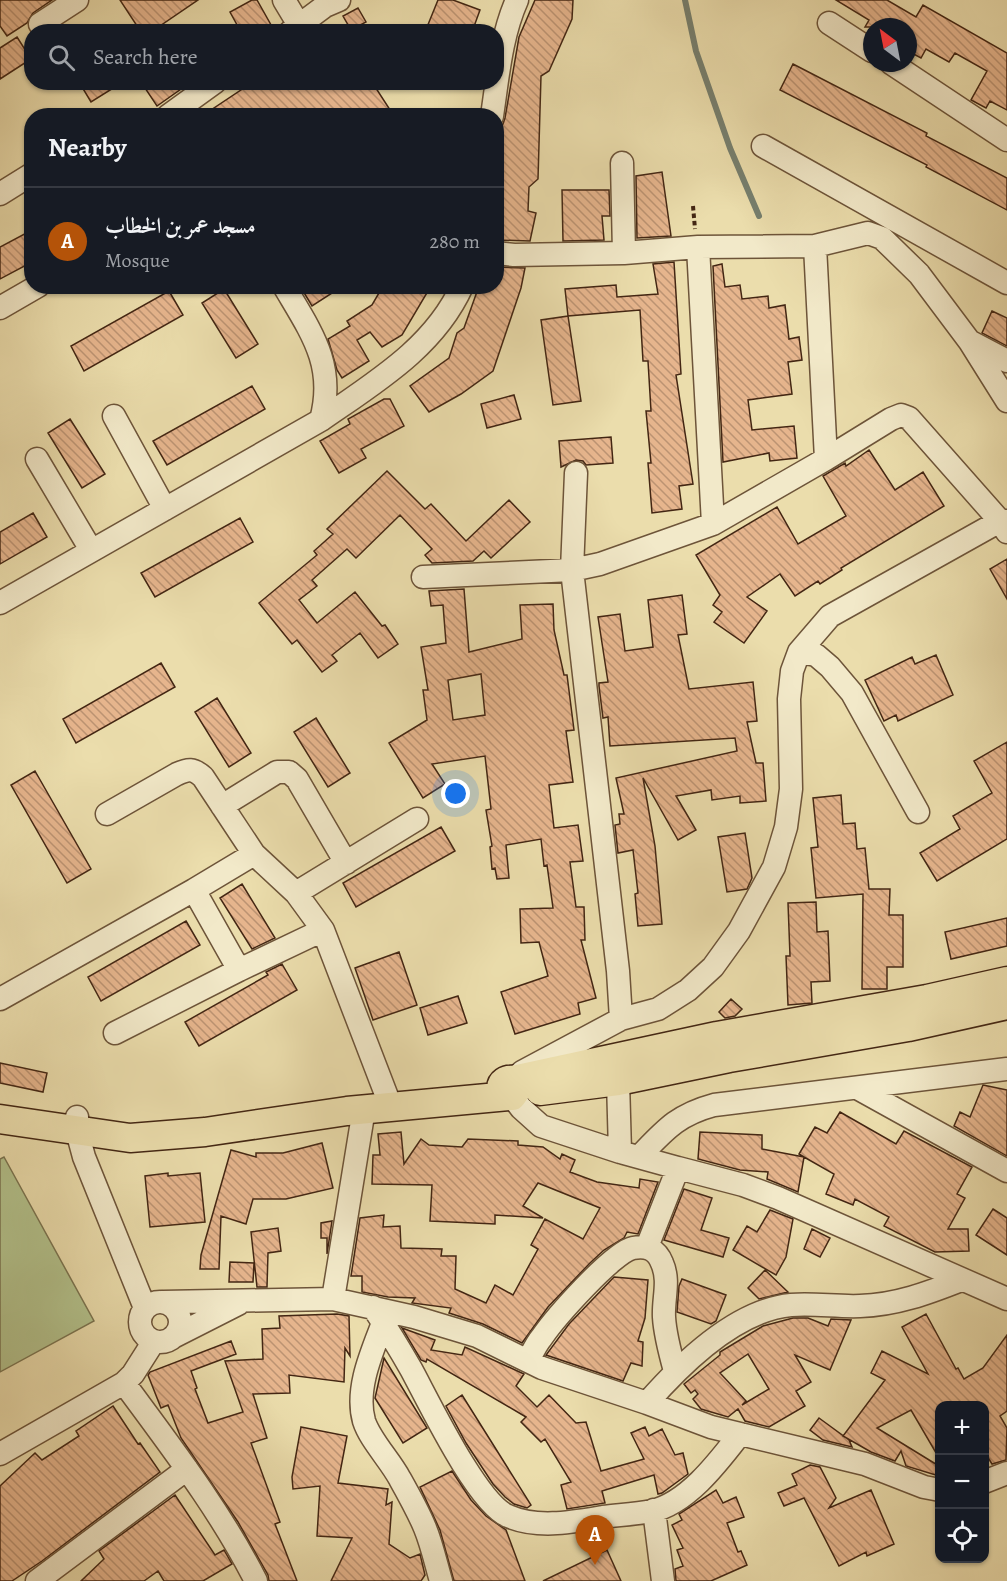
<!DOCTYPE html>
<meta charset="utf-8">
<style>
:root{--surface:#171b24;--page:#242831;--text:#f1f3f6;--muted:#9ea1a6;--line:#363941;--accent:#b45309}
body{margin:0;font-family:Alegreya,Amiri,serif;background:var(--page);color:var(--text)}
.controls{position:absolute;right:18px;bottom:18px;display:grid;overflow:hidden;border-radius:12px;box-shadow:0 2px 4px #0004}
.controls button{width:54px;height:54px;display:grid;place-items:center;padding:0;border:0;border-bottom:2px solid var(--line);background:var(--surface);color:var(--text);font:30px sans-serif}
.compass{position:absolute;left:863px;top:18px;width:54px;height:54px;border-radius:50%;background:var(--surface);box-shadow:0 2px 4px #0004;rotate:328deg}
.you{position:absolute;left:456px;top:794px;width:21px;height:21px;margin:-15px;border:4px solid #fff;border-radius:50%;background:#1a73e8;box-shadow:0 0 0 9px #1a73e833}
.badge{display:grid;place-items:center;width:39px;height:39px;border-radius:50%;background:var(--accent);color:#fff;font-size:20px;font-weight:700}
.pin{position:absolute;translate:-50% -50px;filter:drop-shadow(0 2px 3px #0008)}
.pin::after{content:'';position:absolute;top:32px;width:21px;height:18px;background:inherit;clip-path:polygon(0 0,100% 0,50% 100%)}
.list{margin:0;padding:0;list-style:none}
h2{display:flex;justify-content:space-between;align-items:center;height:78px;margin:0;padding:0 24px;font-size:26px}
h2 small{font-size:20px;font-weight:400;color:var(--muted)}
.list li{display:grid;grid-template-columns:39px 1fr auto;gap:18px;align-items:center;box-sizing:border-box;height:108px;padding:0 24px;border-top:2px solid var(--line)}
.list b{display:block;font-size:22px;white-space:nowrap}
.list p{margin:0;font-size:20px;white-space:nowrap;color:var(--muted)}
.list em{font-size:20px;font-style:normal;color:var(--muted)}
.icon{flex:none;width:33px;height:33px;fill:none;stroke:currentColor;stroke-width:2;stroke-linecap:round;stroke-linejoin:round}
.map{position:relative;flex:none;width:1007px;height:1581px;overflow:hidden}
.search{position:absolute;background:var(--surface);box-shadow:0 2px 4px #0004;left:24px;top:24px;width:480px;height:66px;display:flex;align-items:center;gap:15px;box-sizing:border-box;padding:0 21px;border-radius:24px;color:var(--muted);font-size:22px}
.panel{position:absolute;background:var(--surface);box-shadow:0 2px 4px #0004;left:24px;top:108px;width:480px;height:186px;border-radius:24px}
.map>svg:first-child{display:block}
.pitch{fill:#b3c28c;stroke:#7b7450;stroke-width:1.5}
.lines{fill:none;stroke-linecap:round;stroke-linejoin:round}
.stream{stroke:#767f6e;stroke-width:6}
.building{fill:url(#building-back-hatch);stroke:#432613;stroke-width:1.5;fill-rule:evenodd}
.minor-casing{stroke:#6d5439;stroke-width:25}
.major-casing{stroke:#432613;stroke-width:31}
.path{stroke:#432613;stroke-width:4;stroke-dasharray:4.5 3;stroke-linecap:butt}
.minor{stroke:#f2e9c9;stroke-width:22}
.major{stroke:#ebddac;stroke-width:28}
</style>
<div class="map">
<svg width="1007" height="1581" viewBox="0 0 1007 1581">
<defs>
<pattern id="building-back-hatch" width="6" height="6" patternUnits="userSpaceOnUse" patternTransform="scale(1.5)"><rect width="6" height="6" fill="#e6b58d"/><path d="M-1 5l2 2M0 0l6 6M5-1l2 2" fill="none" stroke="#bc9372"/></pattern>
</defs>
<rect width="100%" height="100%" fill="#ebddac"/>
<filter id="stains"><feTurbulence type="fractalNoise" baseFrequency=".00333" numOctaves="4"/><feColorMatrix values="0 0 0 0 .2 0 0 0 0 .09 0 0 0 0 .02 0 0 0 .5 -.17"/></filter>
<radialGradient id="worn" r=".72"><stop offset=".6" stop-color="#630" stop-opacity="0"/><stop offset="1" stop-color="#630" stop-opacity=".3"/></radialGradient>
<path class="pitch" d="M4,1157l90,164 -94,51v-213z"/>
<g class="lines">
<path class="stream" d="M685,0l11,51 34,97 29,68"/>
</g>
<path class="building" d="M0,0h52l-19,13 -6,10 -20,13 -7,-10z
M120,0h78l-47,32h-10z
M252,0h5l18,32h-34l-11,-20z
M438,0h15l27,10 -8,22h-47z
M535,0h38l-1,19 -23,52 -8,5 -3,103 -9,8 -1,24 8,2 -6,28 -34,-1 2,-112 5,-4 2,-6 14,-81z
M836,0h51l29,17 7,-12 84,48v57l-17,-9 -4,7 -15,-8 16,-29 -32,-18 -6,9 -23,-13 -5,9 -13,-7v-24h-43l4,-7z
M358,8l8,14 -15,8 -8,-14z
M17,37l14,22 -31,20v-31z
M793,64l134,69 -1,3 81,42v32l-81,-43 1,-2 -147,-75z
M79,82h44l-32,20z
M141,82h50l-34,24z
M253,82h119l22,34h-192z
M662,172l9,64 -34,2 -1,-62z
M562,190h47l1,26h-8l2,24 -41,1z
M32,230v32l-32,17v-32z
M674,262l7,112 -5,1 17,109 -14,2 3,23 -30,4 -4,-50h3l-5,-52h5l-3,-50h-5l-3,-51 -72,6 13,85 -28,4 -12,-85 27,-4 -3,-27 51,-4 1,12 41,-3 -5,-30z
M722,264l3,23 15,-2 2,14 26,-3 1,12 16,-3 4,34 10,-2 3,23 -14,2 4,32 -44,6 4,30 42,-4 3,32 -27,3 -1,-8 -46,9 -10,-196z
M496,267l29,1 -4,20 -28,83 -32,23 -32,18 -19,-26 39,-28 8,-25 7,-5 15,-42h17z
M300,286h43l-31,20z
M383,286h48l-29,49 -20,12 -12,-15 -13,8 12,21 -27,17 -5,-8 -9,-31 22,-13 -3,-5 25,-16z
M224,289l34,55 -22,14 -34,-55z
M169,291l14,24 -99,56 -13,-25z
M992,311l15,7v28l-25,-13z
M252,386l13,23 -98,56 -14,-24z
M514,395l7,24 -34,9 -6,-24z
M384,399h6l14,27 -43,23 5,9 -27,15 -19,-32 30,-17 -2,-5z
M70,419l35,55 -23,14 -34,-55z
M611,437l2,26 -27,2 -3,-4 -7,-1 -15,7 -2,-26z
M869,450l26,40 28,-18 21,34 -103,62 1,2 -22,14 -2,-3 -23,15 -15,-22 -33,23 20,14 -23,32 -30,-21 8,-10 -9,-7 7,-10 -24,-40 81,-48 21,37 48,-28 -23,-40 22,-13 1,3z
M387,471l38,38 6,-5 35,37 43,-41 21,22 -39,36 -7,-7 -11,10 -41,2 -7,-8 7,-6 -32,-34 -44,43 -9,-9 -35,31 5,6 -18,14 18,23 38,-31 27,34 3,-1 13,19 -20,14 -18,-25 -28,22 5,6 -15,11 -25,-32 -5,4 -33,-41 58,-48 -3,-4 19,-17 -6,-5z
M33,513l14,24 -47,27v-32z
M240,518l13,24 -98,55 -14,-24z
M1007,559v40l-17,-30z
M464,589l5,63 53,-13 -2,-34 33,-1 1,26 10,45h3l7,55 -8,1 7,51 -24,3 5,43 24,-3 5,36 -13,1 6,45h8l1,33h-4l15,58 -18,5 2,11 -65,20 -14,-42 47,-16 -9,-34 -18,1 -1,-34 33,-1 -6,-43 -3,1 -3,-27 -35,6 3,33 -12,1 -2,-11 -3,1 -2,-22 2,-1 -6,-36 5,-1 -6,-53 -53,8 13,20 -22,14 -34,-55 38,-23 -4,-30h5l-7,-43 25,-4 -3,-38 -12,1 -2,-15zM481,674l4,41 -32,5 -5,-40z
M682,595l5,39 -9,1 11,54 64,-7 4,39 -10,1 9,41h7l3,38 -26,2v-7l-28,4 -1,-10 -35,6 20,34 -18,10 -35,-62 12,68 7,78 -24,2 -3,-32 3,-1 -5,-43 -15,3 -3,-28 5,-1 -1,-10h5l-8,-36 121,-27 -2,-13 -125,8 -2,-29 -5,1 -4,-32v-3l9,-1 -10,-65 22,-3 5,37 28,-4 -5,-47z
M936,655l17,40 -55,26 -2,-6 -12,6 -19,-41 47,-23 3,7z
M161,663l14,24 -99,56 -13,-24z
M217,698l34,55 -22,14 -34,-55z
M316,718l34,55 -22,14 -34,-55z
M1007,742v97l-70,42 -17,-28 40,-24 -7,-13 39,-23 -18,-32z
M35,771l56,98 -24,14 -56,-98z
M841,795l2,29 12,-1 2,26 8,-1 4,41h21l-1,26h14v52h-16v22h-25l1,-95 -47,4 -5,-50 7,-1 -5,-49z
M441,827l14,24 -99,56 -13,-24z
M745,833l7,45 -5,11 -20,3 -9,-55z
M242,884l33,54 -23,11 -32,-51z
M816,902l1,30 11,-1 2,50 -19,1 1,21 -24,2 -2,-49h4l-2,-53z
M1007,918v28l-56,13 -6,-27z
M186,921l14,24 -99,56 -13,-24z
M399,952l18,53 -44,15 -18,-52z
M282,964l15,26 -98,56 -14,-24 83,-47 -2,-3z
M458,996l9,27 -39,12 -8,-27z
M731,999l11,10 -7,7 -10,2 -6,-6z
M0,1063l47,10 -4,19 -43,-9z
M983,1085l24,5v66l-53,-30 6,-14 10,5z
M840,1112l56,32 8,-13 68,36 -15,27 8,4 -17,31h20l1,22 -34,1 -51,-26 5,-9 -34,-18 -2,6 -27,-11 8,-20 -30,-17 -6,35 -31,-13 1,-7 -28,-2 -42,-11 2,-27 62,3v14l42,8 -5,-3 16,-27 12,6z
M401,1132l3,32 17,-25 8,6 33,2 6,-8 50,2v4l25,2 17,12 2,-5 13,6 -5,12 27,10 42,6 1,-9 18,3 -20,52 -11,-2 -3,6 -20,12 -14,13 -42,44 -26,36 -39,-19 -34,-11 2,-5 -39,-5 3,-5 -27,-1 -26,-5v-16h-11l9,-58 24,-3 -1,12 17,-1 1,22 41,1 -1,7h15l-1,33 31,14 9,-18 18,10 25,-46 -7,-4 14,-26 38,20 17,-31 -62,-25 -15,23 20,12 -48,-3v9l-65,-3 2,-36 -60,-1 1,-29h7l-2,-21z
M322,1143l11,45 -47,11h-33l-7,25 -25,-8 -2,53h-19l1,-14 30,-105 25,7v-4h27z
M168,1173v3l32,-3 5,49 -55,5 -5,-51z
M684,1189l28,9 -11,32 28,8 -6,19 -59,-17z
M993,1209l14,9v37l-31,-20z
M770,1210l23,9 -7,38 -10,18 -43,-25 14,-24 10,6z
M332,1221l-5,33v-16h-6v-15z
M278,1228l3,23 -13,2 -1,34h-10l-6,-55z
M812,1229l18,9 -10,19 -16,-8z
M230,1262l24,1 -1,19h-24z
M765,1270l23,22 -29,7 -11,-11z
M614,1277l34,3 -3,38 -7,23 5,1 -1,24 -11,-3 -8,18 -77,-26 23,-31z
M682,1279l44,16 -10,26 -5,3 -34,-12 2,-26z
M337,1314l12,2 1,40 -5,-8 -1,34 -55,-7 1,18 -37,1 14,44 -16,5 29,79 -5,2 22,57h-28l-1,-6 -30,-53 -57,-84 -13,-33 -7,3 -13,-33 2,-3 81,-31 5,13 -45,17 6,17 -2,1 13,34 35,-11 -18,-51 38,-2 -1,-30 18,-1 -1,-12z
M926,1314l30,55 2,-1 6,11 19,-11 24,-33v76l-7,5 7,12 -1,32 -14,4 -8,-13v-45h-45v52l-28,-48 -34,18 62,38v10l-33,-10 -5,-15 -6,10 -24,-9 -28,-16 42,-56 -14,-7 11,-22 46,23 -26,-47z
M793,1318h15l20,8 3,-7 20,1 -21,50 -35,-15 16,27 -15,9 9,15 -36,21 -24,-6 -7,-12 -10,8 -27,-8 -8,-10 5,-5 -3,-4 -4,3 -7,-9 36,-29v-3l43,-26zM748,1354l21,35 -27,16 4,-4 -26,-28z
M402,1328l33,12 -4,10 31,5 3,-8 59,27 -8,12 21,21 12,-12 27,28 10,-1 15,49 43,-12 -13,-26 14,-6 4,9 13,-7 13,26 8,-2 5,21 -26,19 -4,1 -4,-19 -52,16 3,12 -38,6 -6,-24 10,-3 -26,-43 -4,3 -20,-20 5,-5 -99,-58 -1,3 -5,-2z
M384,1358l43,70 -24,15 -28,-45z
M462,1395l69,110 -4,3 -13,-4 -9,-7 -12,-13 -27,-41 -20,-37z
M113,1406l25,38 2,-1 20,29 -118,89 -30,20h-12v-95l35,-33 7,7 37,-24 -3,-5z
M819,1418l30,22 3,7 -29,-7 -13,-10z
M301,1427l46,9 -9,47 50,6 -2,16 6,-3 -3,42 21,14 10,-4 5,21 -4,6h-90l21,-43 -35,-2 3,-50 -27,3 -1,-12z
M810,1465l10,2 16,31 -7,10 42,-18 23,54 -27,12 -1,-4 -27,14 -35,-68 -20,8 -6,-13 19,-8 -5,-11z
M452,1471l19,29 15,16 20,14 19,51h-71l-14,-51 -20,-43z
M716,1490l7,13 13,-6 8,20 -17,6 11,29 3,-1 6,14 -36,16h-35l-1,-12 8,-3 -6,-16 6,-2 -11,-23 10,-5 -3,-6z
M175,1495l40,60 9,-5 8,14 -29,17h-39l-6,-10 -14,10h-63l23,-22 -5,-8z
M607,1550l14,31h-78z"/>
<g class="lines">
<defs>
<path id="minor" d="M284,0l15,25
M829,23l43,28
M40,24l37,-24
M290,32l35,-26 14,-6
M891,63l116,77
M168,116l47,-34
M492,116c6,-40 9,-80 25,-116
M763,146l244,137
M622,163l2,90
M0,194l32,-20
M815,246l11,213
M698,247l15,277
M496,253l18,2 110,-2 74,-6 117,-1 53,-13 14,5 37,36 51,68 37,59
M0,308l38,-22
M971,342l36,19
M114,416l51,93
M321,420c53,-37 113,-72 141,-134
M37,459l54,91
M576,473l-4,97 46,401 3,48
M423,577l149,-7 28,-6 113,-40 113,-65 65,-40 10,-4 8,3 91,103 7,11
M0,603l321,-183c15,-55 -10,-88 -37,-134
M799,652l17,3 14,12 22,26 66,119
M222,806l55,-34h12l8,7 49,84
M107,814l70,-40c11,-5 16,-6 26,3l51,77 42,39 27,37 68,177
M194,890l45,80
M296,893l121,-74
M0,999l194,-109 60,-36
M115,1033l124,-63 84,-40
M522,1072l99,-53 37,-10 30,-19 25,-23 26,-36 35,-64 12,-40 5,-38 -2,-90 3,-28 7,-19 31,-36 170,-95h7
M618,1081l2,71
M859,1089l148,82
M512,1096l9,12 20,18 79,26 58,16
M77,1117v14l7,26 61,151
M639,1157c26,-27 38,-42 75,-52l293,-36
M647,1247l31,-79 65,17 35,13 229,101
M333,1299l31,-190
M163,1302l170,-3 81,18 63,19 65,32 105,35 64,24 154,37 59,23 16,3
M140 1322a20 20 0 1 1 40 0a20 20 0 1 1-40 0Z
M373,1307c13,20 26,41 38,62 18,33 66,134 97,147 29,13 65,6 95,1 16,-2 33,-3 49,-6 36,-8 67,-50 88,-77
M383,1323c-11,29 -28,66 -19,98 6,19 26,39 36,58 9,16 18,32 25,49 7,17 11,36 16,53
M173,1337l65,-33
M528,1361c4,-8 8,-17 14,-24 13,-19 71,-85 91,-89 14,-3 24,2 29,15 8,18 1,35 2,54 1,18 6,36 11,54
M124,1383c47,64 96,127 132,198
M647,1403c35,-40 89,-93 144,-98 23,-2 46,2 69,1 36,-1 68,-13 101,-26
M0,1454l124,-71 9,-9 21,-33
M984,1482l23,-9
M654,1510l9,71
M37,1581l150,-112"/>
<path id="major" d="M513,1080l3,3 1,6 -5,7c-15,0 -14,-18 1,-16l204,-44 210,-37 80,-18
M540,1091l78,-10 111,-23 179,-31 99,-22
M0,1119l130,19 75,-6 142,-21 162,-15"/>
</defs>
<use href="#minor" class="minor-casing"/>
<use href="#major" class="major-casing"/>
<path class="path" d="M693,206l2,23"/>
<use href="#minor" class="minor"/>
<use href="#major" class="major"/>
</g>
<rect width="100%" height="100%" filter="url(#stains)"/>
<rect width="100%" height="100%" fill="url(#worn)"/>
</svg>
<div class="controls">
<button>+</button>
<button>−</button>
<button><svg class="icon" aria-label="locate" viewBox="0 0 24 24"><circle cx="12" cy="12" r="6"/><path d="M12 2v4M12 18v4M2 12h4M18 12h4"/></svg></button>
</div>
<svg class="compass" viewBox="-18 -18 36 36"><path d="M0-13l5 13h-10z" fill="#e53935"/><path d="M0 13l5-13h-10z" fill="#9ea1a6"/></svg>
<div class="you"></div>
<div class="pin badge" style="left:595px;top:1565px">A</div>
<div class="search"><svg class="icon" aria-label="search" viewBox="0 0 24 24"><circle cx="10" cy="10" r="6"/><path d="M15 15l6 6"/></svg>Search here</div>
<section class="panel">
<h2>Nearby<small></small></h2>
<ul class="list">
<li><span class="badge">A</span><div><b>مسجد عمر بن الخطاب</b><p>Mosque</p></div><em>280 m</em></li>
</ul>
</section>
</div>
